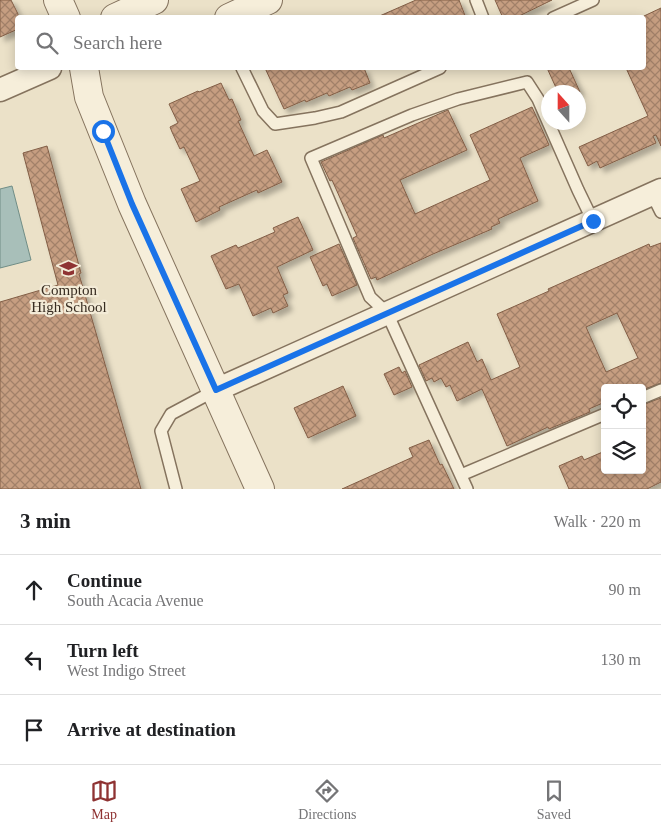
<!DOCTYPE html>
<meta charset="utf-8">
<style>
:root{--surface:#fff;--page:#f6f6f6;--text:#202124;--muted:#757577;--line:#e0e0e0;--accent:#8f3333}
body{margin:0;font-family:"Times New Roman",serif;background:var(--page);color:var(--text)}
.controls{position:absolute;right:15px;bottom:15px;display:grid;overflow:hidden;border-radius:5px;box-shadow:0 2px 12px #0003}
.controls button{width:45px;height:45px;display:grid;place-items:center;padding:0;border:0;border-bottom:1px solid var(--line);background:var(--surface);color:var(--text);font:25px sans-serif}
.compass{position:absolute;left:541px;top:85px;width:45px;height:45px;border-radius:50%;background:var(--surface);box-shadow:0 2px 12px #0003;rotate:339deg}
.stop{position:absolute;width:15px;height:15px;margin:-11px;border:4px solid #1a73e8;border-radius:50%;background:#fff}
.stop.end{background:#1a73e8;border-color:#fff;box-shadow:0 1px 5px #0008}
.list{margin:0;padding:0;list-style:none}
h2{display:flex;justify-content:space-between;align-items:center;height:65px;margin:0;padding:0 20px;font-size:21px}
h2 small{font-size:16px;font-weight:400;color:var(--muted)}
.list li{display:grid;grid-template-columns:32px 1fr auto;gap:15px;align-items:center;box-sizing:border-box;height:70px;padding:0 20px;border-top:1px solid var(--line)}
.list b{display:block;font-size:19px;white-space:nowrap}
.list p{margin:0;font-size:16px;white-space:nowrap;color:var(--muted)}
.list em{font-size:16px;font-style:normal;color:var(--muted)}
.icon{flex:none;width:28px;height:28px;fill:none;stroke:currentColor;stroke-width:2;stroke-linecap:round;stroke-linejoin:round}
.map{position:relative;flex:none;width:661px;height:489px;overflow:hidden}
.search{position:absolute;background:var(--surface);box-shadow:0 2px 12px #0003;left:15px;right:15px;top:15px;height:55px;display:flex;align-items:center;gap:12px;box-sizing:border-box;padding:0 18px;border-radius:5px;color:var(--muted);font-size:19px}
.sheet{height:275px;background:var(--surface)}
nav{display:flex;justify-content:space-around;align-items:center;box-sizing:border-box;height:70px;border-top:1px solid var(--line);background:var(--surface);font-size:14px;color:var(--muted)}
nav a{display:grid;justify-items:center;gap:2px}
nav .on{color:var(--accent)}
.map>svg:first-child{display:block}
.water{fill:#a8bfb9;stroke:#708d86}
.building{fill:url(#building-cross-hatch);stroke:#825e46;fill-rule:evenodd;filter:url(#shadow)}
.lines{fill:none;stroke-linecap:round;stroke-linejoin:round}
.service-casing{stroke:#85735e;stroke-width:14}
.minor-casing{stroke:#85735e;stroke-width:25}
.tertiary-casing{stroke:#85735e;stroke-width:30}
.service{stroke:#f6eeda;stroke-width:11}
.minor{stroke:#f6eeda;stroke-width:22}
.tertiary{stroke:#f6eeda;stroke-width:28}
.route{stroke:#1a73e8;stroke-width:6}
.labels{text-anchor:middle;stroke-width:4.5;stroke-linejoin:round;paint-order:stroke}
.poi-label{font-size:15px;fill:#372c21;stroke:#f3ebd7}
</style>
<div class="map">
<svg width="661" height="489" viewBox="0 0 661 489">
<defs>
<pattern id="building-cross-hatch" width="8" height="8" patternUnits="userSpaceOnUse" patternTransform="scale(1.25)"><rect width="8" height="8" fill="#c69e81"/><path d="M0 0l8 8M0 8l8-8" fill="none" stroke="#a28169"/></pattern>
<filter id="shadow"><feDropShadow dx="4.5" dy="4.5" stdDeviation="2.5" flood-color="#0004"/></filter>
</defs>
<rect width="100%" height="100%" fill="#ebe1c8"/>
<path class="water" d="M12,186l19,74 -31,8v-79z"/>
<path class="building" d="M0,0h11l7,14v15l-18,8z
M416,0h43l7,18h-91z
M495,0h57l-37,18h-12z
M661,8v138l-5,-11 -3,1 3,7 -56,25 -3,-7 -9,5 -9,-19 69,-31 -22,-48h18v-52z
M265,68h99l6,15 -18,7 -2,-3 -21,9 -2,-3 -21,9 -1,-2 -21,9z
M547,68h22l11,24h-22z
M221,83l8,17 3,-1 9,21 -3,1 16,35 13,-6 15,32 -24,11 -1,-3 -38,17 1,3 -24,12 -15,-33 19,-8 -16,-34 -4,2 -8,-17 -2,-5 8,-4 -9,-19 29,-13 1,1z
M532,107l17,38 -29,13 18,43 -40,18 2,4 -9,4 1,2 -59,25 -56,26 -1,-3 -5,2 -18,-41 4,-2 -25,-56 -2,1 -9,-19 62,-27 1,3 64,-28 19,40 -67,30 15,34 75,-34 -20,-45z
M47,146l34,127 -2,1 62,215h-141v-187l58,-17 -35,-132z
M298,217l15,33 -36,17 11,26 -5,2 5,11 -15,7 -2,-5 -18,8 -14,-32 -13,5 -15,-33 25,-11 2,3 37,-16 -2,-4z
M661,243v140l-19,7v-2h-37v14l-16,7 1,3 -41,17 -1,-2 -41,19 -25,-57 -25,12 -7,-16 -4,2 -5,-9 -7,4 -2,-4 -6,3 -7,-16 49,-23 9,20 5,-3 9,21 29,-13 -23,-53 52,-23 -1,-2 101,-45 1,3zM617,313l21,45 -32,14 -20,-45z
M339,244l18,41 -25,11 -5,-12 -4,2 -13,-29z
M399,367l3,6 3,-2 7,16 -18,8 -10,-21z
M343,386l13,30 -48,22 -14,-30z
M661,398v84l-14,7h-78l-10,-23 23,-10 2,4 21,-9v19h37v-65z
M429,440l11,25 2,-1 12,25h-112l71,-32 -4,-9z"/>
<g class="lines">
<defs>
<path id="service" d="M476,0l7,18
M553,18l40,-18
M242,68l21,43 12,13 40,-6 26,-6 99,-44
M652,194l9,18
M642,398l19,-8
M461,475l144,-61
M176,489l-15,-58 10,-17 45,-24
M467,489l-80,-176 -17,-16 -59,-139 101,-43 46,-16 69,-17 11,17 40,91 15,31"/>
<path id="minor" d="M0,90l50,-22
M216,390l445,-200"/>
<path id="tertiary" d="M58,0l8,18
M115,18l39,-18
M229,18l39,-18
M84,68l5,29 43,107 128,285"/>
</defs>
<use href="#service" class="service-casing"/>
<use href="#minor" class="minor-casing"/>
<use href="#tertiary" class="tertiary-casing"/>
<use href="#service" class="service"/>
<use href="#minor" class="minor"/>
<use href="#tertiary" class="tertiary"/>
</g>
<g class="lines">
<path class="route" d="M103,131l29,73 84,186 377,-169"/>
</g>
<defs>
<symbol id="school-bare" viewBox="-9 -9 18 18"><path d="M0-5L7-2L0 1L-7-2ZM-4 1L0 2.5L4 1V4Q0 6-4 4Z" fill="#8f3333" stroke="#f3ebd7" stroke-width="2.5" paint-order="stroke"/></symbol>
</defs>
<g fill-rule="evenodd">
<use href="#school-bare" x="56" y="256" width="25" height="25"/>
</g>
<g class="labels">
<g class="poi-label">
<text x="69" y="295">Compton<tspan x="69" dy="17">High School</tspan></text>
</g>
</g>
</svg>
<div class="controls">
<button><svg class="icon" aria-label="locate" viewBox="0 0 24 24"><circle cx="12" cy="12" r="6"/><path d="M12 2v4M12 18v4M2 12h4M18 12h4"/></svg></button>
<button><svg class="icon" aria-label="layers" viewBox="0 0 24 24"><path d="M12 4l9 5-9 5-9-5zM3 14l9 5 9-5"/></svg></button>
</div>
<svg class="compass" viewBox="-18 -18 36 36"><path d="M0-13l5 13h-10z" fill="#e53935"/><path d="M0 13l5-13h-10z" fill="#757577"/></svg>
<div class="stop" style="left:103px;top:131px"></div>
<div class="stop end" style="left:593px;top:221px"></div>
<div class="search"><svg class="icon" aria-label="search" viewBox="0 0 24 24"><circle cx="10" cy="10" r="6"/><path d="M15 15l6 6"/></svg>Search here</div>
</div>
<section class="sheet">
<h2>3 min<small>Walk · 220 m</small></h2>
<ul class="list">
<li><svg class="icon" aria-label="ahead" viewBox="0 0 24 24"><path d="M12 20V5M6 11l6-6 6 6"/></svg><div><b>Continue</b><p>South Acacia Avenue</p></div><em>90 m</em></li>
<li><svg class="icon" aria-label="left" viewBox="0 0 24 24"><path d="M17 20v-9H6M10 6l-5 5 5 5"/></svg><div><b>Turn left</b><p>West Indigo Street</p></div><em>130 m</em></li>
<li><svg class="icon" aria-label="arrive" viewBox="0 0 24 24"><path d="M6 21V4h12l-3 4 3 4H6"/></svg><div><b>Arrive at destination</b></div></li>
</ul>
</section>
<nav>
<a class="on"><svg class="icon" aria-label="map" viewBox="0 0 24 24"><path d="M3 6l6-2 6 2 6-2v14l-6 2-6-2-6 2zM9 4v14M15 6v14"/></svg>Map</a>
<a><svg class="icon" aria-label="directions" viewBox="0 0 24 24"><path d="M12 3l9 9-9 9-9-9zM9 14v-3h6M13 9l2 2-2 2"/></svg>Directions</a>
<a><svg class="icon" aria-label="saved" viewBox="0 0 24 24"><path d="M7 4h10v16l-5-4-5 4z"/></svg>Saved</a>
</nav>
